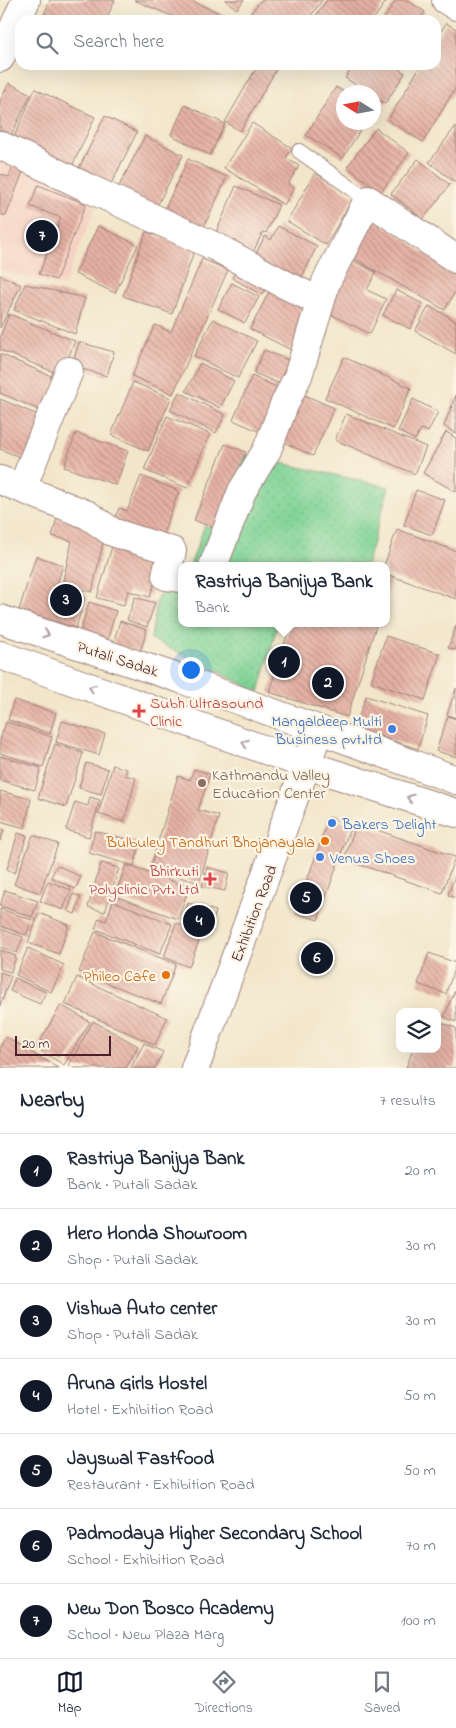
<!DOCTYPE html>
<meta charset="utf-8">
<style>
:root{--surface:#fff;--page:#f2f2f3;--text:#1f2937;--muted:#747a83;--line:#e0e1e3;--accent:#111827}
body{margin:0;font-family:"Indie Flower",sans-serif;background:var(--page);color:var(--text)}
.controls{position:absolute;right:15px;bottom:15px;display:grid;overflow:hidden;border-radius:10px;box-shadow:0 5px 20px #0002}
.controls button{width:45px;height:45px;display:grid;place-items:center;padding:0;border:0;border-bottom:1px solid var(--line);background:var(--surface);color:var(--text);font:25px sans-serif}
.compass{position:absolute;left:336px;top:85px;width:45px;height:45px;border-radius:50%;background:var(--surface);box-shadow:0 5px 20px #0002;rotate:281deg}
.scale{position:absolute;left:15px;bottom:12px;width:96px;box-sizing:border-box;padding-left:5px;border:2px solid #4a1f2b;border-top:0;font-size:14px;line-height:18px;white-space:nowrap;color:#4a1f2b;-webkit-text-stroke:4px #fcf5e5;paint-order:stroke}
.you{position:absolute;left:190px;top:669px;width:18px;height:18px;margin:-12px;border:4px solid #fff;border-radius:50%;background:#1a73e8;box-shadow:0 0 0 8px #1a73e833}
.badge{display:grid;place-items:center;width:32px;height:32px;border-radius:50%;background:var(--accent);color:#fff;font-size:16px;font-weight:700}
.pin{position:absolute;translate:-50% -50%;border:2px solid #fff;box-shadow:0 1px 5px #0006}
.popup{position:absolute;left:178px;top:562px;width:212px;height:65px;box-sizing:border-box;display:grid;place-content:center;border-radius:10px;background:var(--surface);filter:drop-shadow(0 1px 4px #0005);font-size:16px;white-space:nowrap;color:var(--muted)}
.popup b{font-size:19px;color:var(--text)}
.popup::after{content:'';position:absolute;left:50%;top:100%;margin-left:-10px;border:10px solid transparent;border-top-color:var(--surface)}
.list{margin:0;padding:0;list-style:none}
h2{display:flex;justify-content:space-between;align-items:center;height:65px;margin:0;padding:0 20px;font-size:21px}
h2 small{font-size:16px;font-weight:400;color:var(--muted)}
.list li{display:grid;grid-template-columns:32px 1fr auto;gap:15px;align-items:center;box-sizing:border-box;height:75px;padding:0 20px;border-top:1px solid var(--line)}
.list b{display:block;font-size:19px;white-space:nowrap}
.list p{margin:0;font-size:16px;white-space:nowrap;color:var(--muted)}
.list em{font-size:16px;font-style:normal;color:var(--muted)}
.icon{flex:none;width:28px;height:28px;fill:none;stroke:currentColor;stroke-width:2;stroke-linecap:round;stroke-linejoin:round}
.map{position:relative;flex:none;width:456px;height:1068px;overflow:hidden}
.search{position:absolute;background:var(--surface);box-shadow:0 5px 20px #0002;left:15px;right:15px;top:15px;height:55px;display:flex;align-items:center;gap:12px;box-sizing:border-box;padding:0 18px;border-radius:15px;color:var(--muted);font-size:19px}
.sheet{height:590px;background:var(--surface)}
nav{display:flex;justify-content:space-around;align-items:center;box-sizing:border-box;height:70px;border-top:1px solid var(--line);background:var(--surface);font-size:14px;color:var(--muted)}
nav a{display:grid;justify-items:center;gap:2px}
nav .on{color:var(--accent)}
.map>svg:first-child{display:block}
.built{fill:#f5d2c3}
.grass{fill:url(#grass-dots);stroke:#647960}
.building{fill:url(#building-back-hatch)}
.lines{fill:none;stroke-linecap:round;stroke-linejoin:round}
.lane-casing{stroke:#9e827a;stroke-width:16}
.street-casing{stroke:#9e827a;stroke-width:30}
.secondary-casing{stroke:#9e827a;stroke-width:30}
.primary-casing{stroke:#9e827a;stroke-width:30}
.lane{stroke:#fff;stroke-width:14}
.street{stroke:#fff;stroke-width:28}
.secondary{stroke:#fff;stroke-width:28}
.primary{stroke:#fff;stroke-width:28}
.oneway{stroke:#ae9aa0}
.health-dot{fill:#e0444e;stroke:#fcf5e5;stroke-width:2}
.shop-dot{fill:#3f7fe0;stroke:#fcf5e5;stroke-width:2}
.education-dot{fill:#8d6e63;stroke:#fcf5e5;stroke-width:2}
.food-dot{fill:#e8710a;stroke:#fcf5e5;stroke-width:2}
.labels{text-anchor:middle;stroke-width:4.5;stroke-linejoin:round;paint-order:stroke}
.street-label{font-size:16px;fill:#4a1f2b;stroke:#fcf5e5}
.health-label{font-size:16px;fill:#be3a42;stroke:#fcf5e5;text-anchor:start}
.shop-label{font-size:16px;fill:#366cbe;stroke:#fcf5e5;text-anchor:start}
.education-label{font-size:16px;fill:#785e54;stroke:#fcf5e5;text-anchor:start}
.food-label{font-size:16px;fill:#c56008;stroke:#fcf5e5;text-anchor:end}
</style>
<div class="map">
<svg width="456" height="1068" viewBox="0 0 456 1068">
<defs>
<pattern id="grass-dots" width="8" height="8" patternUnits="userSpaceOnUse" patternTransform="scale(1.25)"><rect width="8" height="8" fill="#7ed396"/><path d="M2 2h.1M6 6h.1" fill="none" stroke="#6eb581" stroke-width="1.8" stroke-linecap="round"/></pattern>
<pattern id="building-back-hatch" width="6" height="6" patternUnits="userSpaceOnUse" patternTransform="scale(1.25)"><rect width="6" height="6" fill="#e6b2a5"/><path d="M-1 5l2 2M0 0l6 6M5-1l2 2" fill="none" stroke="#bc9087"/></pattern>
</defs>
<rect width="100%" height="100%" fill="#fcf5e5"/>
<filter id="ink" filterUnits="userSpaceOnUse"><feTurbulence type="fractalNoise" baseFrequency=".02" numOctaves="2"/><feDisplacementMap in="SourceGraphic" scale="10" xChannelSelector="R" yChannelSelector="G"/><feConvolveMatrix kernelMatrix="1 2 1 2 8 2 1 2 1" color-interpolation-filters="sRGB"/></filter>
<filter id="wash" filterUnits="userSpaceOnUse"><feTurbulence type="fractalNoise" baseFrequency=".0096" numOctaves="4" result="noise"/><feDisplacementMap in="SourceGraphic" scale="20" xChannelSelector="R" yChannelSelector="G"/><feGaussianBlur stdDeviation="1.12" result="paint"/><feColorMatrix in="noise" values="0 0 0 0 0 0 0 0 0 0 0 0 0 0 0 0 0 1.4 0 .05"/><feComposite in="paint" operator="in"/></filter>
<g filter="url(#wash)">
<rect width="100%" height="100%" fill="#f2e6ca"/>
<path class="built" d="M0,152l98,49 -34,85 -64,-15z"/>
<path class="grass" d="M241,454l148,33 -23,79h-176l25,-69z
M181,577l1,46h96l-19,69 -108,-53 6,-41z"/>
<g id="blocks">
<path class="building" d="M50,0h65l-9,20h-64z
M134,0h55l47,20h-55z
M225,0h19l-7,9z
M261,0h61l-14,20h-47l-10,-7z
M327,0h60l-14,20h-60z
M396,0h11l18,12 -5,8h-37z
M446,23l10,6v58l-33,55 -35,-22 33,-55h15v-25z
M258,65h21l-39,66 -15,-9z
M354,65h38l13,8 -20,31 -11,-8v-4h-6l-23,-14z
M9,83l22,11 -23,48 -8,-3v-38z
M336,87l8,5v30h21l-22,36 -37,-23z
M35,89l60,28 -25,54 -59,-27z
M185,105l40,19 -15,31 -39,-20z
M105,116l32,16 -28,56 -32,-16z
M252,123l40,25 -6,10 13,8 -11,18 6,4 -10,17 -60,-37z
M456,126v57l-27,-21z
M376,128l33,25 -28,39 -34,-25z
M145,136l38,19 -28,55 -38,-20z
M188,159l39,18 -25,54 -39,-18z
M418,159l32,26 -27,34 -32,-25z
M13,165l11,4 -18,47 -6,-2v-40l9,3z
M315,173l39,23 -28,49 -39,-24z
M38,185l48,19 -30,76 -17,-6 22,-56 -31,-12z
M236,186l43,19 -13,28 -3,-1 -11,22 -38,-17z
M368,214l88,61v15l-11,20 -97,-55z
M98,226l40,19 -23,48 -40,-19z
M278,226l39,20 -19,39 -46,-24 13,-25 6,4z
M146,232l49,17 -23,65 -49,-18z
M348,258l28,14 -9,18 19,9 -16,35 -48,-24z
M202,259l26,11 -55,124 -41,-18 23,-51 16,7z
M242,261l30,18 -10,16 -30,-17z
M0,275l21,10 -21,43z
M232,283l27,14 -14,26 -27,-14z
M25,284l60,14 -10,36 -61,-24z
M273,284l43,22 -23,45 -43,-22z
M396,290l27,14 -13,25 -27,-14z
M429,306l27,15v33l-41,-23z
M9,314l66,27 -14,34 -61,-25v-13z
M213,319l44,22 -19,37 -44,-22z
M79,342l35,10 -7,24 -35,-10z
M264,350l31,13 -10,23 -31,-13z
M0,354l58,25 -14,33 -44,-19z
M344,357l67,31 -18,41 -68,-31z
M200,363l34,18 -14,27 -34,-17z
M252,376l31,14 -18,44 -32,-14z
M133,382l38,16 -23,53 -37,-16z
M179,392l46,23 -9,18 -46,-23z
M298,392l36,16 -21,48 -36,-17z
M456,395v39l-12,-8z
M0,399l45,19 -18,42 -27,-11z
M413,399l25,13 -10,20 -7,-3 -6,11 -17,-9z
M346,414l80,33 -11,27 -80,-34z
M167,416l43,18 -23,54 -43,-18z
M446,432l10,6v54l-33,-19z
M76,433l52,18 -12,34 -52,-18z
M225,444l21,8 -30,77 -22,-9z
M141,476l38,15 -17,46 -49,-12 6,-17 8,3z
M416,490l29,10 -13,35 -28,-10z
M57,518l49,11 -14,63 -30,-7 10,-44 -20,-5z
M397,529l59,22v48l-70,-25v-8h-2z
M113,543l49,14 -12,40 -22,-6 -4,14 -27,-7z
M36,556l27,9 -7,23 29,9 -9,31 -57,-18z
M386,578l5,2 -4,13h-1z
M135,597l20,6 -8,24 -20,-7z
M89,602l27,9 -9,30 -27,-8z
M120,621l27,9 -7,22 -27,-8z
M291,623h86l-30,94 -78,-25z
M456,625v25l-8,-2z
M386,636l54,18 -15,46 -54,-18z
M456,688v30l-9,-3z
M366,696l62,20 -10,33 -63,-21z
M14,700l42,13 -6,21 -42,-14z
M448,716l8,3v38l-20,-6z
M62,721l43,13 -6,21 -43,-13z
M6,722l46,15 -9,30 -43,-14v-13z
M55,744l28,9 -17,54 -28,-9z
M0,756l41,12 -6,22 -35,-10z
M86,763l22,6 -7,25 -22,-6z
M113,765l14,4 -2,6 11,3 -12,44 -26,-8z
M194,769l16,5 -12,36 21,6 -20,67 -49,-15 28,-92 12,4z
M0,791l31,8 -6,29 -25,-7z
M90,797l10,3 -11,37 -23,-7 9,-28 13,4z
M329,817l22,8 -33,95 -22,-7z
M357,823l98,34 -13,36 -98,-34z
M0,828l4,2 -4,11z
M95,831l45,12 -6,23 -45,-13z
M18,833l9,3 -12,37 -8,-4z
M33,835l25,9 -18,49 -26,-9z
M101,863l18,5 -14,44 -17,-5z
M57,865l24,12 -6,12 -24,-12z
M126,865l63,22 -11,32 -63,-23z
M207,867l22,6 -4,18 -23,-5z
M456,873v25l-8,-3z
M48,881l23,9 -8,20 -23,-9z
M5,890l33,11 -6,16 -32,-11z
M73,894l8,3 -6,17 -7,-3z
M113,901l59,23 -12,30 -65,-25 4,-11 7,3z
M188,903l28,8 -5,18 -29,-8z
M0,909l32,11 -6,15 -26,-9z
M39,913l30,12 -10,29 -31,-11z
M176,923l26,10 -13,34 -25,-10z
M0,929l23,8 -6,16 -17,-6z
M95,932l81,32 -15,40 -82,-32z
M28,948l36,17 -13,27 -35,-17z
M0,950l16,6 -5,16 -11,-3z
M429,953l27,10 -10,31 -28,-10z
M0,972l11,4 -11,30z
M77,977l90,41 -12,27 -90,-41z
M15,978l31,14 -6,12 -30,-13z
M456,988v34l-12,-5z
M61,1005l29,17 -26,43 -28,-17z
M93,1021l45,25 -12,22h-51l-6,-3z
M437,1021l19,7v40h-50l7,-19h24z
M6,1037l52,31h-58v-21z
M144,1043l19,9 -8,16h-24z"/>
</g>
</g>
<g filter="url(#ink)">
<use href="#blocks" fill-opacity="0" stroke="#9e827a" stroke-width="1"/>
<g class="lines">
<defs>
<path id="lane" d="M299,151l69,49"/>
<path id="street" d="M446,0l10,6
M0,58l26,-58
M0,145l88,43 128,59 68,37 26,13 11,3 5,-18 42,-82 88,59
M0,480l88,35 24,17 60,19 -6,25 16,2
M22,488l47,-117
M213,566l29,-75 25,-41 17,-45 14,-29 23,-76"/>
<path id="secondary" d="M195,1068l124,-338"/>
<path id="primary" d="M0,619l181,60 275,101
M0,655l307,110 149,48"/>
</defs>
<use href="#lane" class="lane-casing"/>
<use href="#street" class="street-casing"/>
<use href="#secondary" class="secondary-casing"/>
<use href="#primary" class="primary-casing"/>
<use href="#lane" class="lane"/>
<use href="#street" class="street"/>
<use href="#secondary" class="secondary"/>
<use href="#primary" class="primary"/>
</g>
<defs><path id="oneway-chevron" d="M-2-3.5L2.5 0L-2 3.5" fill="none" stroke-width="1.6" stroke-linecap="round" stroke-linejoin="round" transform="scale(1.25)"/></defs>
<g class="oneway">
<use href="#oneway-chevron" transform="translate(46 634) rotate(18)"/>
<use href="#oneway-chevron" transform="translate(92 688) rotate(-160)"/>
<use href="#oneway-chevron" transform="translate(245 743) rotate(-161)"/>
<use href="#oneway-chevron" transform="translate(410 798) rotate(-162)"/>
</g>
</g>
<g class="health-dot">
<path d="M136.5 703.5h5v5h5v5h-5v5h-5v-5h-5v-5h5z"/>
<path d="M207.5 871.5h5v5h5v5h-5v5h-5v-5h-5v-5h5z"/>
</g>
<g class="shop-dot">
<circle cx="392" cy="729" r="5"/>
<circle cx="332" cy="823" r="5"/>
<circle cx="320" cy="857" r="5"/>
</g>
<circle class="education-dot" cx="202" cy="783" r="5"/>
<g class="food-dot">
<circle cx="325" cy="841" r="5"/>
<circle cx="166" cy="975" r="5"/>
</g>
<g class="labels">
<g class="street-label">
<text transform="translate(118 658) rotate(18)" y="6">Putali Sadak</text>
<text transform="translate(253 913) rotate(-69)" y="6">Exhibition Road</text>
</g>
<g class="health-label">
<text x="150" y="708">Subh Ultrasound<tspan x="150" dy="18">Clinic</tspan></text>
<text x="199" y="876" text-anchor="end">Bhirkuti<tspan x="199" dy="18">Polyclinic Pvt. Ltd</tspan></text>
</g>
<g class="shop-label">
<text x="382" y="726" text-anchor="end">Mangaldeep Multi<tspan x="382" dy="18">Business pvt.ltd</tspan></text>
<text x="342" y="829">Bakers Delight</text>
<text x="330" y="863">Venus Shoes</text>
</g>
<g class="education-label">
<text x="212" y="780">Kathmandu Valley<tspan x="212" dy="18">Education Center</tspan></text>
</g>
<g class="food-label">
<text x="315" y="847">Bulbuley Tandhuri Bhojanayala</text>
<text x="156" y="981">Phileo Cafe</text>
</g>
</g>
</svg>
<div class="controls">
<button><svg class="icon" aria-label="layers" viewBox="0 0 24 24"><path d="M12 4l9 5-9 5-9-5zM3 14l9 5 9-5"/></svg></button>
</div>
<svg class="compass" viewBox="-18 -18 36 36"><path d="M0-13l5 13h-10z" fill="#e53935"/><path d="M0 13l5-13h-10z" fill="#747a83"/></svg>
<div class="scale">20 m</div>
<div class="you"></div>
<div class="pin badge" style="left:284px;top:662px">1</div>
<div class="popup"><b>Rastriya Banijya Bank</b>Bank</div>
<div class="pin badge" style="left:328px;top:683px">2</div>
<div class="pin badge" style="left:66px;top:600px">3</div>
<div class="pin badge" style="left:199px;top:921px">4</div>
<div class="pin badge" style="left:306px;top:898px">5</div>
<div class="pin badge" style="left:317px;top:958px">6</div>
<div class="pin badge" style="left:42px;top:236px">7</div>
<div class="search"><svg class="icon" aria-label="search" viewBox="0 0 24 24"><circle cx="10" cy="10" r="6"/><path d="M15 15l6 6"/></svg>Search here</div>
</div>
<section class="sheet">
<h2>Nearby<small>7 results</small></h2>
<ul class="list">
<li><span class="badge">1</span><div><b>Rastriya Banijya Bank</b><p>Bank · Putali Sadak</p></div><em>20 m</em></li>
<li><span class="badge">2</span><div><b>Hero Honda Showroom</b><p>Shop · Putali Sadak</p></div><em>30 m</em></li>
<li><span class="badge">3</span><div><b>Vishwa Auto center</b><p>Shop · Putali Sadak</p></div><em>30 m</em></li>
<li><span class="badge">4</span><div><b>Aruna Girls Hostel</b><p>Hotel · Exhibition Road</p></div><em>50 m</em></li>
<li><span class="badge">5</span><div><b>Jayswal Fastfood</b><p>Restaurant · Exhibition Road</p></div><em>50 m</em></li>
<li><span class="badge">6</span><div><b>Padmodaya Higher Secondary School</b><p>School · Exhibition Road</p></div><em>70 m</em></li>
<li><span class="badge">7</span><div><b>New Don Bosco Academy</b><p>School · New Plaza Marg</p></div><em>100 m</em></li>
</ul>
</section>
<nav>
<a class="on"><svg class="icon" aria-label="map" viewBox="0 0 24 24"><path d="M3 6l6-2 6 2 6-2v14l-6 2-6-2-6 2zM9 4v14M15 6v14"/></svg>Map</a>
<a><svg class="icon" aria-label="directions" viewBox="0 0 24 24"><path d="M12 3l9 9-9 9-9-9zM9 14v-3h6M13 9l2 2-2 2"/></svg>Directions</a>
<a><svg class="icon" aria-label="saved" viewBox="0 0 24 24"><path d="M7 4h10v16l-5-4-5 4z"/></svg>Saved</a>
</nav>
